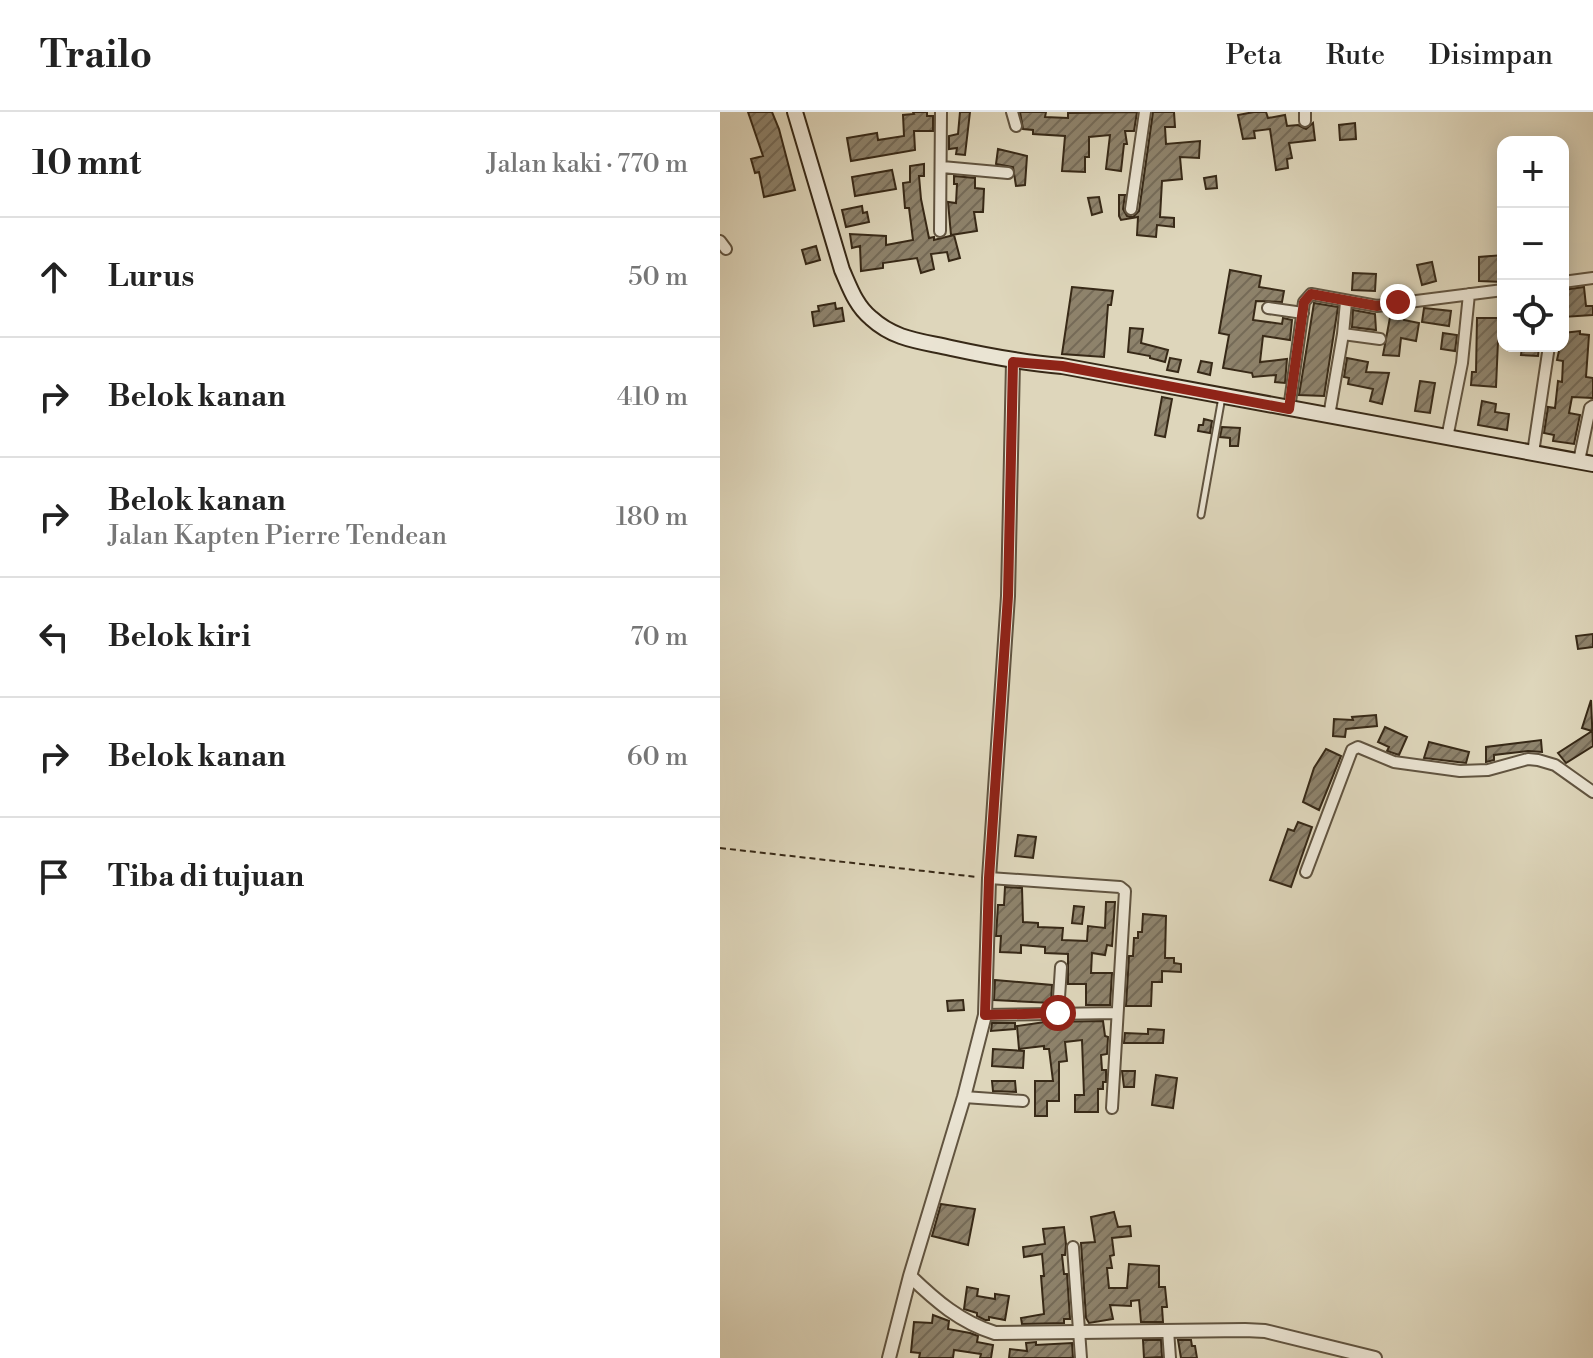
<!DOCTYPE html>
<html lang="id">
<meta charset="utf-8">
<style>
:root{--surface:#fff;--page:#f2f2f2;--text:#222;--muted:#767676;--line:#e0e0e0}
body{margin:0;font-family:"Libre Bodoni",serif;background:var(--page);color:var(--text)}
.controls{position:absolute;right:24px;top:24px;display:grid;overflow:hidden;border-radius:16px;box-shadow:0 4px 20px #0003}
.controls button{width:72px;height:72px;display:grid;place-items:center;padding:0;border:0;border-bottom:2px solid var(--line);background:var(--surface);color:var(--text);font:40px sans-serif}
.stop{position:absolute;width:24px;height:24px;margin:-18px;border:6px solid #8f2418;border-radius:50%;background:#fff}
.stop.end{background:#8f2418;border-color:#fff;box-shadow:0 2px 8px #0008}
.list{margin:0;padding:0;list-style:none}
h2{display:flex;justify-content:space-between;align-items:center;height:104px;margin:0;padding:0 32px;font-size:34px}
h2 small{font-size:26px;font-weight:400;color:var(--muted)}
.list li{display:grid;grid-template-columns:52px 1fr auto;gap:24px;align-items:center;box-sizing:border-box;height:120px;padding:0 32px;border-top:2px solid var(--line)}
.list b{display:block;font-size:30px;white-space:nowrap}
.list p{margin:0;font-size:26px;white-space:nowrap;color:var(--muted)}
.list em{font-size:26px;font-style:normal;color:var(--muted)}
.icon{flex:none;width:44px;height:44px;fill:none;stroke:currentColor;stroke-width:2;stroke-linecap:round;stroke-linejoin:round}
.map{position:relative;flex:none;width:873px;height:1246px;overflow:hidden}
header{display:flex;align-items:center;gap:48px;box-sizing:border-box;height:112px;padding:0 40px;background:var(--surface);border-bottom:2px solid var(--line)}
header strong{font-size:38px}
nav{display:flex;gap:44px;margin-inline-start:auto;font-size:28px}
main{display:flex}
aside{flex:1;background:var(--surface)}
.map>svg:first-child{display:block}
.building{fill:url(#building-hatch);stroke:#372917;stroke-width:2}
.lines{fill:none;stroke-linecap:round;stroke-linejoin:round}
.service-casing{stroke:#615440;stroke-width:9}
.minor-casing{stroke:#615440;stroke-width:14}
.tertiary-casing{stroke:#615440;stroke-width:16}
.secondary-casing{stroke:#372917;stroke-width:18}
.path{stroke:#372917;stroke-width:2;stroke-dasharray:6 4;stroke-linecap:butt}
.service{stroke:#eae4d3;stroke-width:5}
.minor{stroke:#eae4d3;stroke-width:10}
.tertiary{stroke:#eae4d3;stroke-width:12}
.secondary{stroke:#eae4d3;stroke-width:14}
.route{stroke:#8f2418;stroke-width:10}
</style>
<header>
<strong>Trailo</strong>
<nav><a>Peta</a><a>Rute</a><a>Disimpan</a></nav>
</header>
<main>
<aside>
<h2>10 mnt<small>Jalan kaki · 770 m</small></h2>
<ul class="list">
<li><svg class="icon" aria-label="ahead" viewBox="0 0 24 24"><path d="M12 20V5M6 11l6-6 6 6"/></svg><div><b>Lurus</b></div><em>50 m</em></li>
<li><svg class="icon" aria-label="right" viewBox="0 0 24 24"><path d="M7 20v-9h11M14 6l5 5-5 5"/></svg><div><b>Belok kanan</b></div><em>410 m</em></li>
<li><svg class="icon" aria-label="right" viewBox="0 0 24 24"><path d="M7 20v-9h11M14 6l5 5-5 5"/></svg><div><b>Belok kanan</b><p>Jalan Kapten Pierre Tendean</p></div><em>180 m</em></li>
<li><svg class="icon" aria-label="left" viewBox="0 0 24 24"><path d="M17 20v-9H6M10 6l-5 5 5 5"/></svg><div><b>Belok kiri</b></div><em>70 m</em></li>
<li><svg class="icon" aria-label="right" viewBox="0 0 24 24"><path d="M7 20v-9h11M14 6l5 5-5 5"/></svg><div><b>Belok kanan</b></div><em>60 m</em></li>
<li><svg class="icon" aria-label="arrive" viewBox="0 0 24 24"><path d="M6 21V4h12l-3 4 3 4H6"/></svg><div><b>Tiba di tujuan</b></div></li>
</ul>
</aside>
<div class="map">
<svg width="873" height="1246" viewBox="0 0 873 1246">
<defs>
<pattern id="building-hatch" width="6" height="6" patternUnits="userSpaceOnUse" patternTransform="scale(2)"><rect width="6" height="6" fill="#8e836c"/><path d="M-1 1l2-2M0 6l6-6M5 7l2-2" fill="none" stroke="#756b58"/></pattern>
</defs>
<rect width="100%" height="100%" fill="#ded6bb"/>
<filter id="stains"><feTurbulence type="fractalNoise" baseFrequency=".0025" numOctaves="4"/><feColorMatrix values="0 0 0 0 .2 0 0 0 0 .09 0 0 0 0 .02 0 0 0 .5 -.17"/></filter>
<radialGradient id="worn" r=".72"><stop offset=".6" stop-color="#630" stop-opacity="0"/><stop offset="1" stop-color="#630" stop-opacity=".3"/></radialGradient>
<path class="building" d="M28,0h24l7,17 16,61 -31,7 -5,-25 -4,1 -4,-14 12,-3z
M193,0h14v4h6v15h-19l1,19 -64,11 -4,-23 30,-5 1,7 26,-4 -1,-21 11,-1z
M240,0h10l-5,43 -9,-1 1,-6 -8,1v-13l9,-2z
M300,0h26l-1,5 23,1v-5l69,-1 -3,19h-9l2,13h-3l-3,27 -15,-2 4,-34 -21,2v20h-4v15l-23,-1 3,-35 -32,-2v-4l-10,-1z
M433,0h21l1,15h-10l1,17 34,-3 -1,17 -19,-1 2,22 -20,2 -2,36 14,1v9l-17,-2 -1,12 -19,-2 1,-18 -17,3 -2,-4v-21h6l-2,14 4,7 6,1 6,-6z
M534,0h12l2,6 17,-3 2,11 11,-1 8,4 7,-6 2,17 -26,3 3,15 -5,1 1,9 -12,2 -6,-41 -16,2 1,7 -12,1 -5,-24z
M635,11l1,16 -16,1 -1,-15z
M278,37l29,7 -2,29 -9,1 -3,-19 -17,-3z
M204,52v12h-5l2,23 8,39 5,-1v3l20,-5 6,23 -11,3 -2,-9 -16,2 3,15 -13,4 -4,-15 -34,5v5l-22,3 -1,-25 -8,2 -2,-14 36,2v9l27,-5 -4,-32h-4l-2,-25 7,-1v-16z
M172,58l4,19 -41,7 -3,-19z
M234,64l21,2v10l9,1 -1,23h-9l3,19 -26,4 -3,-33 8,1 1,-19h-3z
M496,64l1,12 -11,1 -2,-11z
M379,85l3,15 -10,3 -4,-17z
M142,94l1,7 4,-1 2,10 -23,5 -4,-17z
M96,134l4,14 -14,4 -4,-14z
M783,143v27l-24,-1v-24z
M712,150l4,19 -14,4 -5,-20z
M510,158l31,6 -2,11 25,4 -2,11 -26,-1 -3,19 29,4 1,-6 9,2 -2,20 -27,-4 -3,26 27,-3 -2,24 -10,-1 1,-7 -23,2 -1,-4 -29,-5 6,-33 -10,-2z
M633,161l23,1 -1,17 -23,-1z
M352,175l41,4 -2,14h-3l-4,52 -42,-3z
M864,175l2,19h7v9l-30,2v-27z
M115,191l1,6 6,-1 2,13 -30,5 -2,-14 7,-1 -1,-5z
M594,191l24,4 -14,89 -25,-1z
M704,196l27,3 -2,15 -27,-4z
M633,198l22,4 1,16 -24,-3z
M685,198l-1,10 15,3 -3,18 -15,-3 -2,18 -16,-1 8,-43z
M757,206h22l-3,69 -25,-2 1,-13h4z
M410,216l13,1 -2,14 27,7 -3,12 -15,-4v-2l-22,-4z
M860,219v3l9,1 -3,42 7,1v20l-21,-1 -3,16 11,2 -6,29 -21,-3 1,-6 -10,-2 4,-26 7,1 3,-27 4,1 1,-21 -6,-1 3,-14h3v-13z
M723,221l14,2 -2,16 -14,-2z
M802,234h17l-1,10 -17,-1z
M450,246l11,2 -3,12 -11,-2z
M627,246l21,4 -2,10 23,1 -7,31 -12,-3 3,-12 -25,-5 1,-6 -5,-1z
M481,249l11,2 -2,12 -12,-3z
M700,269l15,2 -5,30 -15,-2z
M442,285l10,2 -7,38 -10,-2z
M762,289l14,3 -1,8 14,2 -2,16 -29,-5z
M484,307l8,2 -2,12 -12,-2 1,-6h4z
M502,315l18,1 -2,18h-8v-8l-10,-1z
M873,522v13l-15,2 -2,-13z
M871,588l2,46 -27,17 -8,-10 34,-22 -10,-3z
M656,603l1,11 -31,3 -1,8 -12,-1 1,-17 19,1 -1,-3z
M665,615l22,10 -8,18 -12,-4 2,-4 -11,-5z
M821,628l1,12 -14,-1 -34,4v5l-8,2v-15z
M709,630l40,10 -3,11 -42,-5z
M606,637l15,7 -22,54 -16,-8 11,-34z
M578,710l14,5 -21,60 -21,-7 18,-51 6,2z
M298,723l18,2 -3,21 -18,-2z
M285,775l17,1 1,34 15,1v4l25,1 -1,12 25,1 1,-15 17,2 1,-26h9l-3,44 -5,-1 -2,10 -13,-2 -1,20h21l-2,32h-24v-21h-18v-30l-23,-1v-6l-24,-2v8l-21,-1 1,-16h-5l2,-31h6z
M354,794l10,1 -2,17 -10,-1z
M423,802l23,2 -1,42h9v5l7,1v8l-19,-1v11h-10l-1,24h-25l3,-50h4l1,-18h4v-6h4z
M275,868l57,5 -1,18 -57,-3z
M243,888l1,10 -16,1 -1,-10z
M383,909l2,15 3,1 -1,17 -6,1 1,15h4v12h-3v7h-5v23h-23v-17h9l-2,-55 -17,2 2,19 -8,1v39h-12v15h-12v-35h18l-4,-32h-5v-3l-25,3 -2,-23 28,-4z
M272,911h23v6l-24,2z
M428,917l16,1 -1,13h-39l1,-10 23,1z
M273,937l31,2 -1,17 -31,-2z
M402,959h13l-1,16h-10z
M436,963l21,3 -4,30 -21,-3z
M272,969h23l1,11 -23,-1z
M221,1092l34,5 -7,36 -36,-9z
M394,1100l4,15 12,-1 1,10 -19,2 2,17 -4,1 2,12h-5l2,20h18l2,-24 30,2v21h6l2,20h-5l1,15h-22l-2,-22 -8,1v5l-21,-1 3,14 -24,4 -3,-5 -5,-75 14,-1 -4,-25z
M344,1115l2,17 -1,11h-3l2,19h3l3,45h-6v4l-42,1 -1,-6 23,-4 -3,-38h3l-2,-22 -18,3 -1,-10 22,-3 -2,-15z
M247,1175l11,2 -1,7 18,3v-5l14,2 -4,24 -16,-3v3h-4l-8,-4v-3l-13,-4z
M213,1203l16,6 -1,8 22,4 8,3 -1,6 16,3 -2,13h-11l1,-4 -27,-4 -1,8h-34l1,-5 -9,-1 3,-30 18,1z
M423,1228h18l1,17 -18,1z
M458,1228h13l1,6h3l2,12h-16z
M316,1230v3l36,-2 1,15h-64l1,-9 17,2 -1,-8z"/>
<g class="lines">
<defs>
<path id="service" d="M481,403l21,-118"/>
<path id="minor" d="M292,0l4,14
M585,0v9
M222,55l66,6
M411,97l14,-97
M220,119l1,-119
M0,129l6,8
M843,170l30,-4
M548,196l35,5
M623,222l37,5
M569,297l15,-107 7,-8 66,12 126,-16
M609,304l14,-82 3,-32
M727,326l15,-75 7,-69
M813,341l16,-107
M859,349l11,-53 3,-2
M586,760l46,-122 6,-3 36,15 66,9 28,-1 40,-11 10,1 17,5 38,27
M269,766l131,9 5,4 -13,217
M338,901l3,-46
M265,903l131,-2
M244,985l59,4
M353,1135l8,111
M448,1218l2,28"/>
<path id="tertiary" d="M190,1164c26,25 50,46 85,57l250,-3 20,1 110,27
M169,1246l21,-82 54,-179 21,-82 4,-137 19,-282 5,-234"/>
<path id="secondary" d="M75,0l47,158c8,18 14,36 29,48 24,22 50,23 80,30 37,8 73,15 111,18l531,98"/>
</defs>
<use href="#service" class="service-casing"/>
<use href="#minor" class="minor-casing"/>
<use href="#tertiary" class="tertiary-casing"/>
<use href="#secondary" class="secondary-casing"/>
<path class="path" d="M0,736l257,29"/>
<use href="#service" class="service"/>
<use href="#minor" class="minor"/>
<use href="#tertiary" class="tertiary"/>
<use href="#secondary" class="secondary"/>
</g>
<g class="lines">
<path class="route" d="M338,901l-73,2 4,-137 19,-282 5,-234 49,4 227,43 15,-107 7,-8 66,12 21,-4"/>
</g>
<rect width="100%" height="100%" filter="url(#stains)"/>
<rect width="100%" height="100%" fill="url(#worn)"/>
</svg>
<div class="controls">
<button>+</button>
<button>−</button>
<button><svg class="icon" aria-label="locate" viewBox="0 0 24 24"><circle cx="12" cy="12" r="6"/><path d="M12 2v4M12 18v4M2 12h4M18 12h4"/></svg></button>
</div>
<div class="stop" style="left:338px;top:901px"></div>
<div class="stop end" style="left:678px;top:190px"></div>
</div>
</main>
